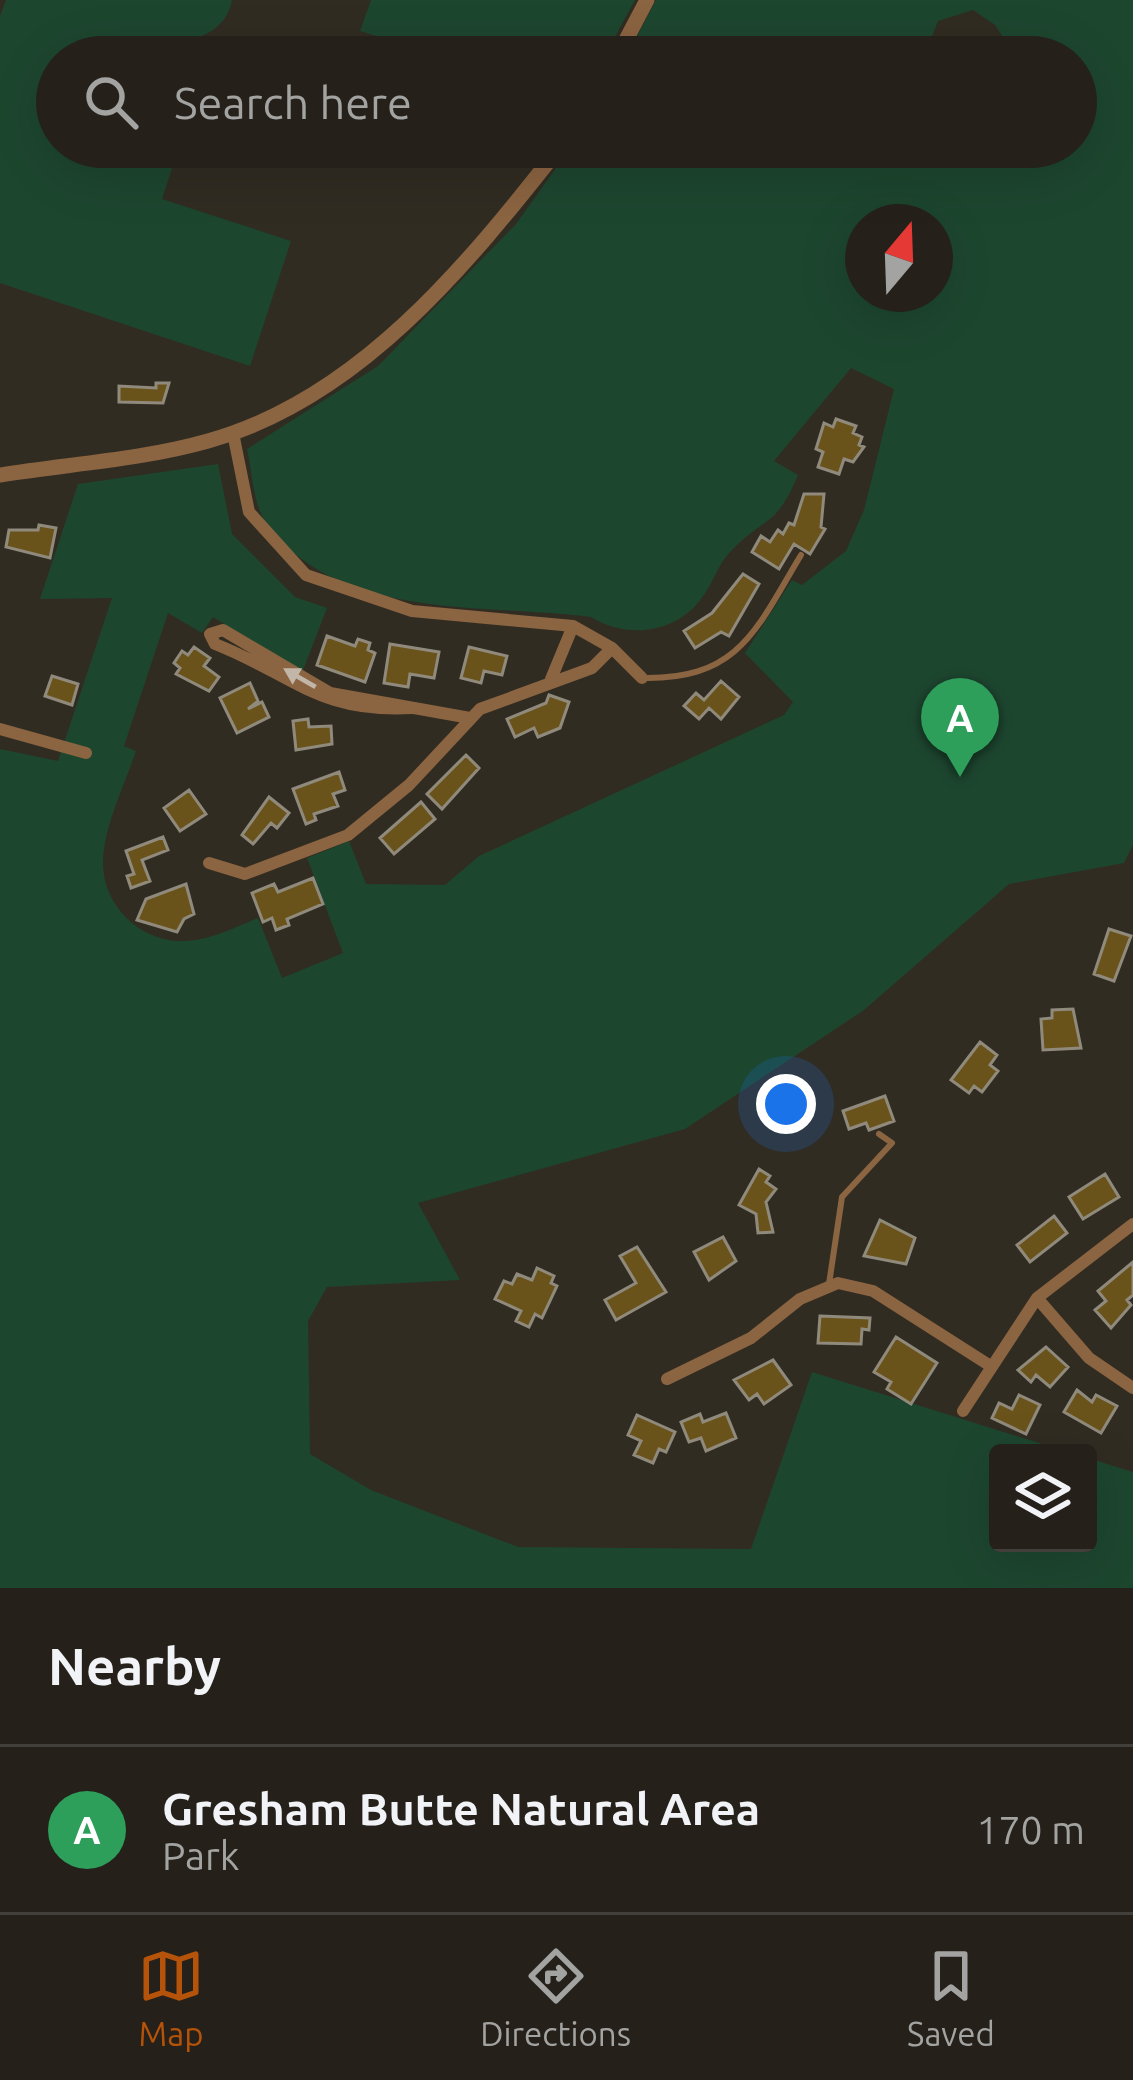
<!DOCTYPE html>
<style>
:root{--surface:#25211a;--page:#2d2923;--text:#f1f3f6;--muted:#a3a3a2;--line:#423e39;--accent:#b45309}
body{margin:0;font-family:Ubuntu,sans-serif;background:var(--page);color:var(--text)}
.controls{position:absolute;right:36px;bottom:36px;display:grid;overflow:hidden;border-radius:12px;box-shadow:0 12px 48px #0002}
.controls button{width:108px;height:108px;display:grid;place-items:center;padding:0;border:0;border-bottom:3px solid var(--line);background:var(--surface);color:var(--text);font:60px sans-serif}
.compass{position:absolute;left:845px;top:204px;width:108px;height:108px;border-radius:50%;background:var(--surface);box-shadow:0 12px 48px #0002;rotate:19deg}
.you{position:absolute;left:786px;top:1104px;width:42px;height:42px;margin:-30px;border:9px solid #fff;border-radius:50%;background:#1a73e8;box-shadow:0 0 0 18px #1a73e833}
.badge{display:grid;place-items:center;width:78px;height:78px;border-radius:50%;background:var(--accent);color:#fff;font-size:39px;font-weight:700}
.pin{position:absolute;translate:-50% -99px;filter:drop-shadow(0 3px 6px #0008)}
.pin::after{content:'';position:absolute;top:63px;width:42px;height:36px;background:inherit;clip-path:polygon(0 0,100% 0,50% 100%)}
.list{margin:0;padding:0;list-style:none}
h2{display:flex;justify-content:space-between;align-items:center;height:156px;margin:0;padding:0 48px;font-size:51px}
h2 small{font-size:39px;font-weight:400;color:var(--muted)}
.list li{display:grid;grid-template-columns:78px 1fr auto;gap:36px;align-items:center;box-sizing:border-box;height:168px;padding:0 48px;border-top:3px solid var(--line)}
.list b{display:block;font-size:45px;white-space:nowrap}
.list p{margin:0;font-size:39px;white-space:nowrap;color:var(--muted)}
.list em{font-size:39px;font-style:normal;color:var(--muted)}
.icon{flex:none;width:66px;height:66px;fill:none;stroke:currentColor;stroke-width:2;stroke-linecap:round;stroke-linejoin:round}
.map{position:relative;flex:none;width:1133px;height:1588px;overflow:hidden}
.search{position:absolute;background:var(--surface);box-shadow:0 12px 48px #0002;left:36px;right:36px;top:36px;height:132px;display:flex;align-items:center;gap:30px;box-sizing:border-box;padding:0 42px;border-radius:66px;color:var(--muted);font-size:45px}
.sheet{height:324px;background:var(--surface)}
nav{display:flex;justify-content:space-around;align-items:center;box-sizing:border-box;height:168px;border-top:3px solid var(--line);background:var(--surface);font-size:33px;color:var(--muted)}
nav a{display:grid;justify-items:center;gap:6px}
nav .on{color:var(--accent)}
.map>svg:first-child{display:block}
.green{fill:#1d462f;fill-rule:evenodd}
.building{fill:#69531a;stroke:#908a7d;stroke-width:3}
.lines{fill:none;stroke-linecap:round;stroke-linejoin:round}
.service{stroke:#8b6441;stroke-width:6}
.minor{stroke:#8b6441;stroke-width:12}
.tertiary{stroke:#8b6441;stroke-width:15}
.oneway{fill:#c2b6a9}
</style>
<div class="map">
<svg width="1133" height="1588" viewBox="0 0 1133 1588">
<rect width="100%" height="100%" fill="#312c22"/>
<path class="green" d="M6,0h226c-8,45 -63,43 -98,49l22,8h-99v90h122l-17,52 129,42 -41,125 -250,-83v-267z
M371,0h264l-31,57h-159l-85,-26z
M656,0h477v845l-9,18 -115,21 -145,126 -179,119 -267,74 42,77 -133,7 -19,34 2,133 61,36 147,57 233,2 61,-177 259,81h-73v90h90v-85l45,14v116h-1133v-839l58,12 54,-163 -72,1 38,-115 140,-20 14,70 63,63 32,11 -25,65 -89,-56 -11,16 -34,-20 -44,133 12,5c-11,33 -31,73 -33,108 -2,46 38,85 84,82 24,-1 49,-14 71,-23l24,60 61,-25 -36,-95 42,-17 17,43 79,1 34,-29 305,-141 9,-13 -48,-49 47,-73 10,5 44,-34 18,-41 30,-121 -43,-21 -77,93 24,14c-22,53 -32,40 -67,76 -14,14 -18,33 -30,48 -26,35 -75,40 -110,18 -107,-14 -256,5 -326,-96 -12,-17 -13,-52 -18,-72l131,-83 138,-142 55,-77h505v-90h-60l-21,-32 -22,-15 -35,11 -14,36h-298zM863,222h72v72h-72z"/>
<path class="building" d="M156,383h13l-6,20 -44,-1v-16l37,2z
M836,419l20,7 -3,7 9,4 -3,8 5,2 -11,15 -9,-3 -5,15 -21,-7 5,-15 -7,-3 8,-26 9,4z
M804,494h20l-3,33 4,2 -15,25 -16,-10 -15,25 -27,-17 9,-16 9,6 8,-12 5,4 6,-11 5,2z
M39,525l17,3 -6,30 -44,-11 3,-17h29z
M743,574l16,10 -30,52 -8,-4 -26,16 -11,-17 28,-18z
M327,636l28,10 3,-7 12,4 -2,7 7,3 -10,29 -48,-17z
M390,644l49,8 -5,26 -24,-4 -2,13 -24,-4z
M194,647l16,11 -6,8 15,11 -10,14 -33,-17 4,-6 -6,-5 8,-12 6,4z
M469,647l38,9 -5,19 -18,-4 -3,12 -20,-5z
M52,676l26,8 -6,21 -27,-9z
M721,681l18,16 -18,22 -12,-11 -10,11 -15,-13 12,-13 8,7z
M250,683l8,18 -10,8 14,-7 7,15 -32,16 -17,-35z
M549,695l20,7 -9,26 -22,9 -4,-9 -19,9 -8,-18 39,-16z
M308,719l1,8 22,-1 1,18 -36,6 -3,-29z
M466,755l13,13 -37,41 -15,-15z
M339,772l6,18 -12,4 5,12 -24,8 2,6 -10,4 -13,-35z
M189,790l17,24 -26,17 -16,-23z
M269,797l20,16 -12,15 -6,-5 -18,21 -11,-9z
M421,802l14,17 -41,35 -14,-16z
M163,837l5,13 -26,10 8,21 -19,7 -4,-12 7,-2 -8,-23z
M313,878l10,26 -36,15 2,6 -13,5 -4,-12 -9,4 -11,-29 22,-9 4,8z
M186,884l8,30 -10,5 -7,13 -40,-12 9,-21z
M1109,929l22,7 -17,45 -20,-7z
M1073,1009l8,39 -38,2 -2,-31 11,-1v-8z
M980,1042l17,13 -7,10 8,6 -16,21 -8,-6 -5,7 -18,-13z
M885,1096l9,25 -25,9 -3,-7 -17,6 -6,-18z
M759,1169l11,7 -4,6 10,7 -10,13 7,30 -15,1 -2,-19 -17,-9z
M1105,1174l14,23 -36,22 -14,-22z
M1054,1216l13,17 -37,29 -13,-17z
M880,1220l35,18 -9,26 -42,-8z
M723,1237l13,24 -27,19 -15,-28z
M637,1247l29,45 -50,28 -11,-20 31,-17 -16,-27z
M1133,1262v33l-6,5 4,5 -20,23 -16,-18 11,-9 -8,-10z
M537,1268l17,8 -3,7 6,3 -15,32 -7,-4 -6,13 -13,-6 5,-10 -26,-12 9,-18 8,3 5,-10 15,6z
M820,1316l50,2 -1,12 -7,-1 -1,15 -43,-1z
M896,1337l41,26 -26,41 -24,-15 4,-7 -17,-10z
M1046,1347l22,20 -18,20 -14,-12 -5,7 -13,-12z
M773,1360l18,25 -27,19 -7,-10 -8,6 -15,-20z
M1077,1390l15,12 4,-7 21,11 -16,27 -37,-21z
M1019,1395l21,10 -14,29 -34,-16 7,-15 13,6z
M726,1413l10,25 -30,13 -5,-13 -12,4 -8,-20 19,-8 3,8z
M637,1415l38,17 -9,20 -7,-3 -6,14 -19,-8 7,-14 -13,-6z"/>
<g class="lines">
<path class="service" d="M645,678c95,1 112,-50 156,-123
M829,1284l13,-87 50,-54 -13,-9"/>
<path class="minor" d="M233,433l16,79 57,63 106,36 161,15 39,22 30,30
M551,679l22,-53
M412,708c-94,5 -118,-33 -197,-64l-5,-10 13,-4 107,63 140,25
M0,729l86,24
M209,863l36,11 103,-39 61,-50 71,-76 112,-41 20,-20
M1037,1298l52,60 44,30
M667,1379l84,-41 49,-39 38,-16 35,8 116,74
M963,1411l74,-113 96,-74"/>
<path class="tertiary" d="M617,57l30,-57
M0,475c68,-11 141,-15 208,-34 151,-42 259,-176 352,-294"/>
</g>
<defs><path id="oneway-solid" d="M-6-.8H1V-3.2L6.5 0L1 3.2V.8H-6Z" transform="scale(3)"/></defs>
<use class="oneway" href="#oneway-solid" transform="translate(300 678) rotate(-150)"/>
</svg>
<div class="controls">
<button><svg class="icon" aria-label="layers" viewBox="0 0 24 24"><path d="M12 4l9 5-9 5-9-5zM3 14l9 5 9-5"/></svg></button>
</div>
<svg class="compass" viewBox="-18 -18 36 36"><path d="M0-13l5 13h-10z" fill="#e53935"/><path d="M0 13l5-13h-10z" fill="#a3a3a2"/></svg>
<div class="you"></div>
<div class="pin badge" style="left:960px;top:777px;background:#2e9e5b">A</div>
<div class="search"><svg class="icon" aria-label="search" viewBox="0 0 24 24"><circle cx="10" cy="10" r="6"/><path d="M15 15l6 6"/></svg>Search here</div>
</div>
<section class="sheet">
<h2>Nearby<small></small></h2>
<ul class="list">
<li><span class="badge" style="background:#2e9e5b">A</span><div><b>Gresham Butte Natural Area</b><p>Park</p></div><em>170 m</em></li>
</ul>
</section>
<nav>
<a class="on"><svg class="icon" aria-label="map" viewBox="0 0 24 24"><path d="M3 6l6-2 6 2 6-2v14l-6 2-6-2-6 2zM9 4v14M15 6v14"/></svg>Map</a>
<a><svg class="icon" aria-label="directions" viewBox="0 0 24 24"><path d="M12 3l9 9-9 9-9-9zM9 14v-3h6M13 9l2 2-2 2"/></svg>Directions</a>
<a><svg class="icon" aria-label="saved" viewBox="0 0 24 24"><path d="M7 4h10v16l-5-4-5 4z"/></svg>Saved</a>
</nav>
